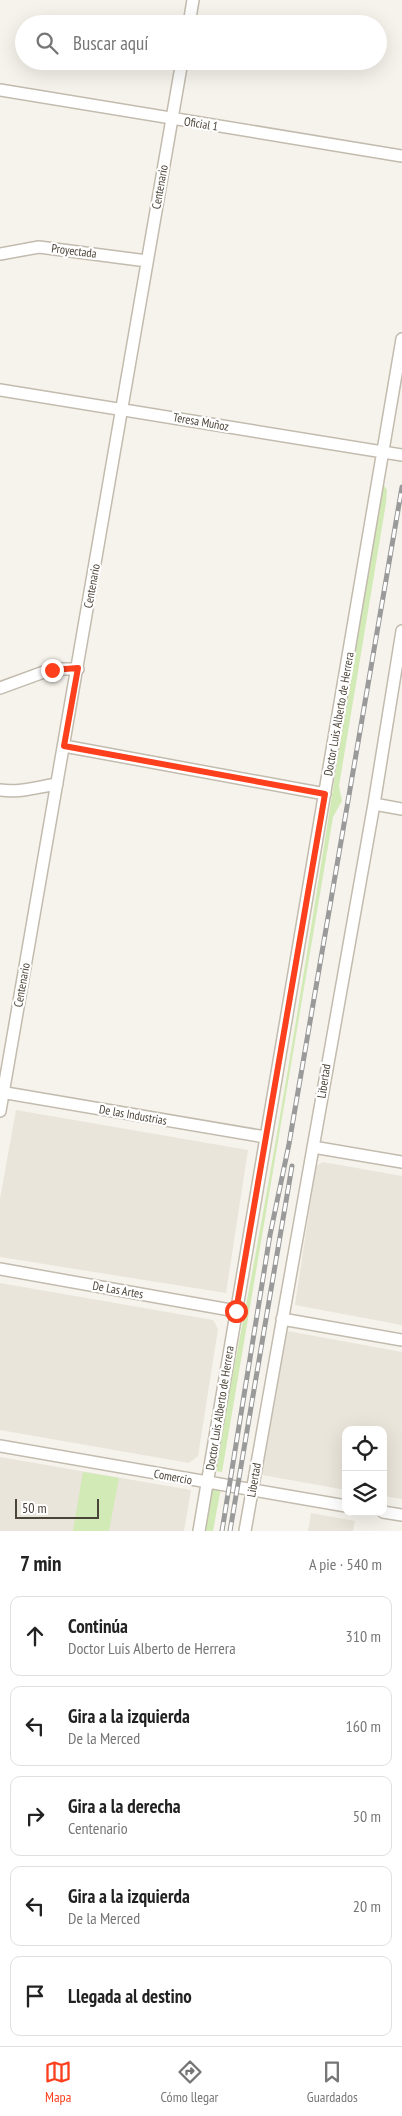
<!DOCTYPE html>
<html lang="es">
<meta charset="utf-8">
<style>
:root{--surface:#fff;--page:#f2f2f2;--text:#222;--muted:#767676;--line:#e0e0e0;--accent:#fc3f1d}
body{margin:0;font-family:"PT Sans Narrow",sans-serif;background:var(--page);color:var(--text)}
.controls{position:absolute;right:15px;bottom:15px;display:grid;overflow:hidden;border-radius:10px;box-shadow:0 5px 20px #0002}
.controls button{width:45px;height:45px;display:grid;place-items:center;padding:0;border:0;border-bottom:1px solid var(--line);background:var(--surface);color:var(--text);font:25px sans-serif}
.scale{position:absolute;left:15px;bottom:12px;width:84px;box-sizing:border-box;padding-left:5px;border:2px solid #4b4439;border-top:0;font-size:14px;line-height:18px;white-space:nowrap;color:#4b4439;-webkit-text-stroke:4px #fff;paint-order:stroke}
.stop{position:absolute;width:15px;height:15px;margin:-11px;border:4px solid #fc3f1d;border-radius:50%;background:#fff}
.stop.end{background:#fc3f1d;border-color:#fff;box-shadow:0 1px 5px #0008}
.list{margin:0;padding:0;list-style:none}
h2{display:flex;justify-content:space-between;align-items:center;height:65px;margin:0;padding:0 20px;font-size:21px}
h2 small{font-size:16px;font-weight:400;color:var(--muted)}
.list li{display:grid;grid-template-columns:32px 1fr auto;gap:15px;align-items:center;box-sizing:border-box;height:80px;margin:0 10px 10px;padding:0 10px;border:1px solid var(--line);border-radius:10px}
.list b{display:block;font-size:19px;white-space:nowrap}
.list p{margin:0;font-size:16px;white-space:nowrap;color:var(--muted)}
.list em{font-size:16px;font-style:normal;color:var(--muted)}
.icon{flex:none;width:28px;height:28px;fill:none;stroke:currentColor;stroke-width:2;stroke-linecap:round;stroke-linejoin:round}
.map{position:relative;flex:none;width:402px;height:1531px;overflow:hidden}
.search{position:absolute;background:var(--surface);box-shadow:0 5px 20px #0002;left:15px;right:15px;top:15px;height:55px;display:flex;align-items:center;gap:12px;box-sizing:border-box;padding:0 18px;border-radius:28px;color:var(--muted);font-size:19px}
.sheet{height:515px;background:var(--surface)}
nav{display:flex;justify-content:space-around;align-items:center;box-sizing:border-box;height:70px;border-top:1px solid var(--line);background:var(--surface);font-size:14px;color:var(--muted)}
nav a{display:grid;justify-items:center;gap:2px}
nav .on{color:var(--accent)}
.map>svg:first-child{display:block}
.residential{fill:#eae5da}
.green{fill:#d2eab5}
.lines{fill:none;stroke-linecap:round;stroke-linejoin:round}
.minor-casing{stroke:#c2bbae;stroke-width:14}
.minor{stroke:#fff;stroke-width:11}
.rail-casing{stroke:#9a9a9a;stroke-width:5}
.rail{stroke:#fff;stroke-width:3;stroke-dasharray:9;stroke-linecap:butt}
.route{stroke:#fc3f1d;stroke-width:6}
.labels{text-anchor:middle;stroke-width:4.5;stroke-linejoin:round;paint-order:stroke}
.street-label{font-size:12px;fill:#4b4439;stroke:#fff}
</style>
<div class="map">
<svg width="402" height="1531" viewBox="0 0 402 1531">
<rect width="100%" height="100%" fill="#f6f3ec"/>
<path class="residential" d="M16,1110l232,40 -22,143 -226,-36v-58z
M323,1162l79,14v149l-107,-20 21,-139z
M0,1283l213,37 5,9 -20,127 -9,7 -189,-33z
M287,1331l115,21v147l-19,-3v-66h-37v60l-84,-15z
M0,1457l191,33 -7,41h-184z
M311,1513l44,8 -2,10h-45z"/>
<path class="green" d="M383,484l4,6 -1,13 -47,283 3,15 -9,16 -111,655 -6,-1 -2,-5c68,-324 114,-652 166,-979z
M83,1472l36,6 -10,53h-36z
M212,1487l9,1 -8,43h-9z"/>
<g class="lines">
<defs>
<path id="minor" d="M189,24l4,-24
M0,90l402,66
M0,254l39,-7 108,14
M0,390l402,65
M0,688l52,-19h26
M64,746l261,48
M0,790c19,3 38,-3 57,-6
M374,804l28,5
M0,1092l265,45
M0,1111l182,-1050
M313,1147l89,15
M0,1269l236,42
M282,1319l120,21
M0,1446l346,60
M383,1512l19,3
M199,1531l203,-1192
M245,1531l129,-727 28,-173"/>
</defs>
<use href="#minor" class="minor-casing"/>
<use href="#minor" class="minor"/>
<defs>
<path id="rail" d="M222,1531l48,-296 19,-91 113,-657
M230,1531l62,-365"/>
</defs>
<use href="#rail" class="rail-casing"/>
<use href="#rail" class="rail"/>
</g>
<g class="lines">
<path class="route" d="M52,670l26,-2 -14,78 261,48 -89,517"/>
</g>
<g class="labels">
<g class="street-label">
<text transform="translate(201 124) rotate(9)" y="4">Oficial 1</text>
<text transform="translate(160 187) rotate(-80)" y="4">Centenario</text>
<text transform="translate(74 251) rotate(7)" y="4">Proyectada</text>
<text transform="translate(201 422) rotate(10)" y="4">Teresa Muñoz</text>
<text transform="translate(92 586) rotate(-80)" y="4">Centenario</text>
<text transform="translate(339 714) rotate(-80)" y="4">Doctor Luis Alberto de Herrera</text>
<text transform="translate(22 985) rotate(-80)" y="4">Centenario</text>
<text transform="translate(324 1081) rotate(-81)" y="4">Libertad</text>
<text transform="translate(133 1115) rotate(10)" y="4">De las Industrias</text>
<text transform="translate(118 1290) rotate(10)" y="4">De Las Artes</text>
<text transform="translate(220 1408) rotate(-81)" y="4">Doctor Luis Alberto de Herrera</text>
<text transform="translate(173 1477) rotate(10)" y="4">Comercio</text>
<text transform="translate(254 1480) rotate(-80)" y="4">Libertad</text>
</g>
</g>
</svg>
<div class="controls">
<button><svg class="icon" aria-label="locate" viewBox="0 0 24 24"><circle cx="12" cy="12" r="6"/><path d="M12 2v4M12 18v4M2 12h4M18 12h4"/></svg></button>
<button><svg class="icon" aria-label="layers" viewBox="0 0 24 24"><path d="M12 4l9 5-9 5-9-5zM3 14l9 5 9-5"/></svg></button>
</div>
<div class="scale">50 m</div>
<div class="stop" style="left:236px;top:1311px"></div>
<div class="stop end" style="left:52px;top:670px"></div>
<div class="search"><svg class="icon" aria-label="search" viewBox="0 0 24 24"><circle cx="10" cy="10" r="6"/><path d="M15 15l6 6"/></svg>Buscar aquí</div>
</div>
<section class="sheet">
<h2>7 min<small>A pie · 540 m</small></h2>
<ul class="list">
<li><svg class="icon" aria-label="ahead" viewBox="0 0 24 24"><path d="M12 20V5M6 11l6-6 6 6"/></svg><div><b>Continúa</b><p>Doctor Luis Alberto de Herrera</p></div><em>310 m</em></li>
<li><svg class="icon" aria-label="left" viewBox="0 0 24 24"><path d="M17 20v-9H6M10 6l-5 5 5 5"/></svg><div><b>Gira a la izquierda</b><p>De la Merced</p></div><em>160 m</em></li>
<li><svg class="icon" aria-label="right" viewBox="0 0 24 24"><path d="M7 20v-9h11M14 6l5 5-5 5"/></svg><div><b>Gira a la derecha</b><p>Centenario</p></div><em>50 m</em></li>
<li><svg class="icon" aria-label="left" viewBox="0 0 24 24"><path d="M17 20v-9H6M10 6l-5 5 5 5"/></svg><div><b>Gira a la izquierda</b><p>De la Merced</p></div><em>20 m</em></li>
<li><svg class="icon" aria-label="arrive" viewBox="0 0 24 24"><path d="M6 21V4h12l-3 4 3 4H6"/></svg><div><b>Llegada al destino</b></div></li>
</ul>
</section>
<nav>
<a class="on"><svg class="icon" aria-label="map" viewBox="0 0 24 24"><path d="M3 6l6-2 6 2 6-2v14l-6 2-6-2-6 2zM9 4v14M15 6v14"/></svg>Mapa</a>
<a><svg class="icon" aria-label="directions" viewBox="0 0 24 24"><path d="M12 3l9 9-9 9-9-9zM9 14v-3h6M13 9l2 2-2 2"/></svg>Cómo llegar</a>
<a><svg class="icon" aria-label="saved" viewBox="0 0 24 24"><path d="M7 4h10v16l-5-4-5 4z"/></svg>Guardados</a>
</nav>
